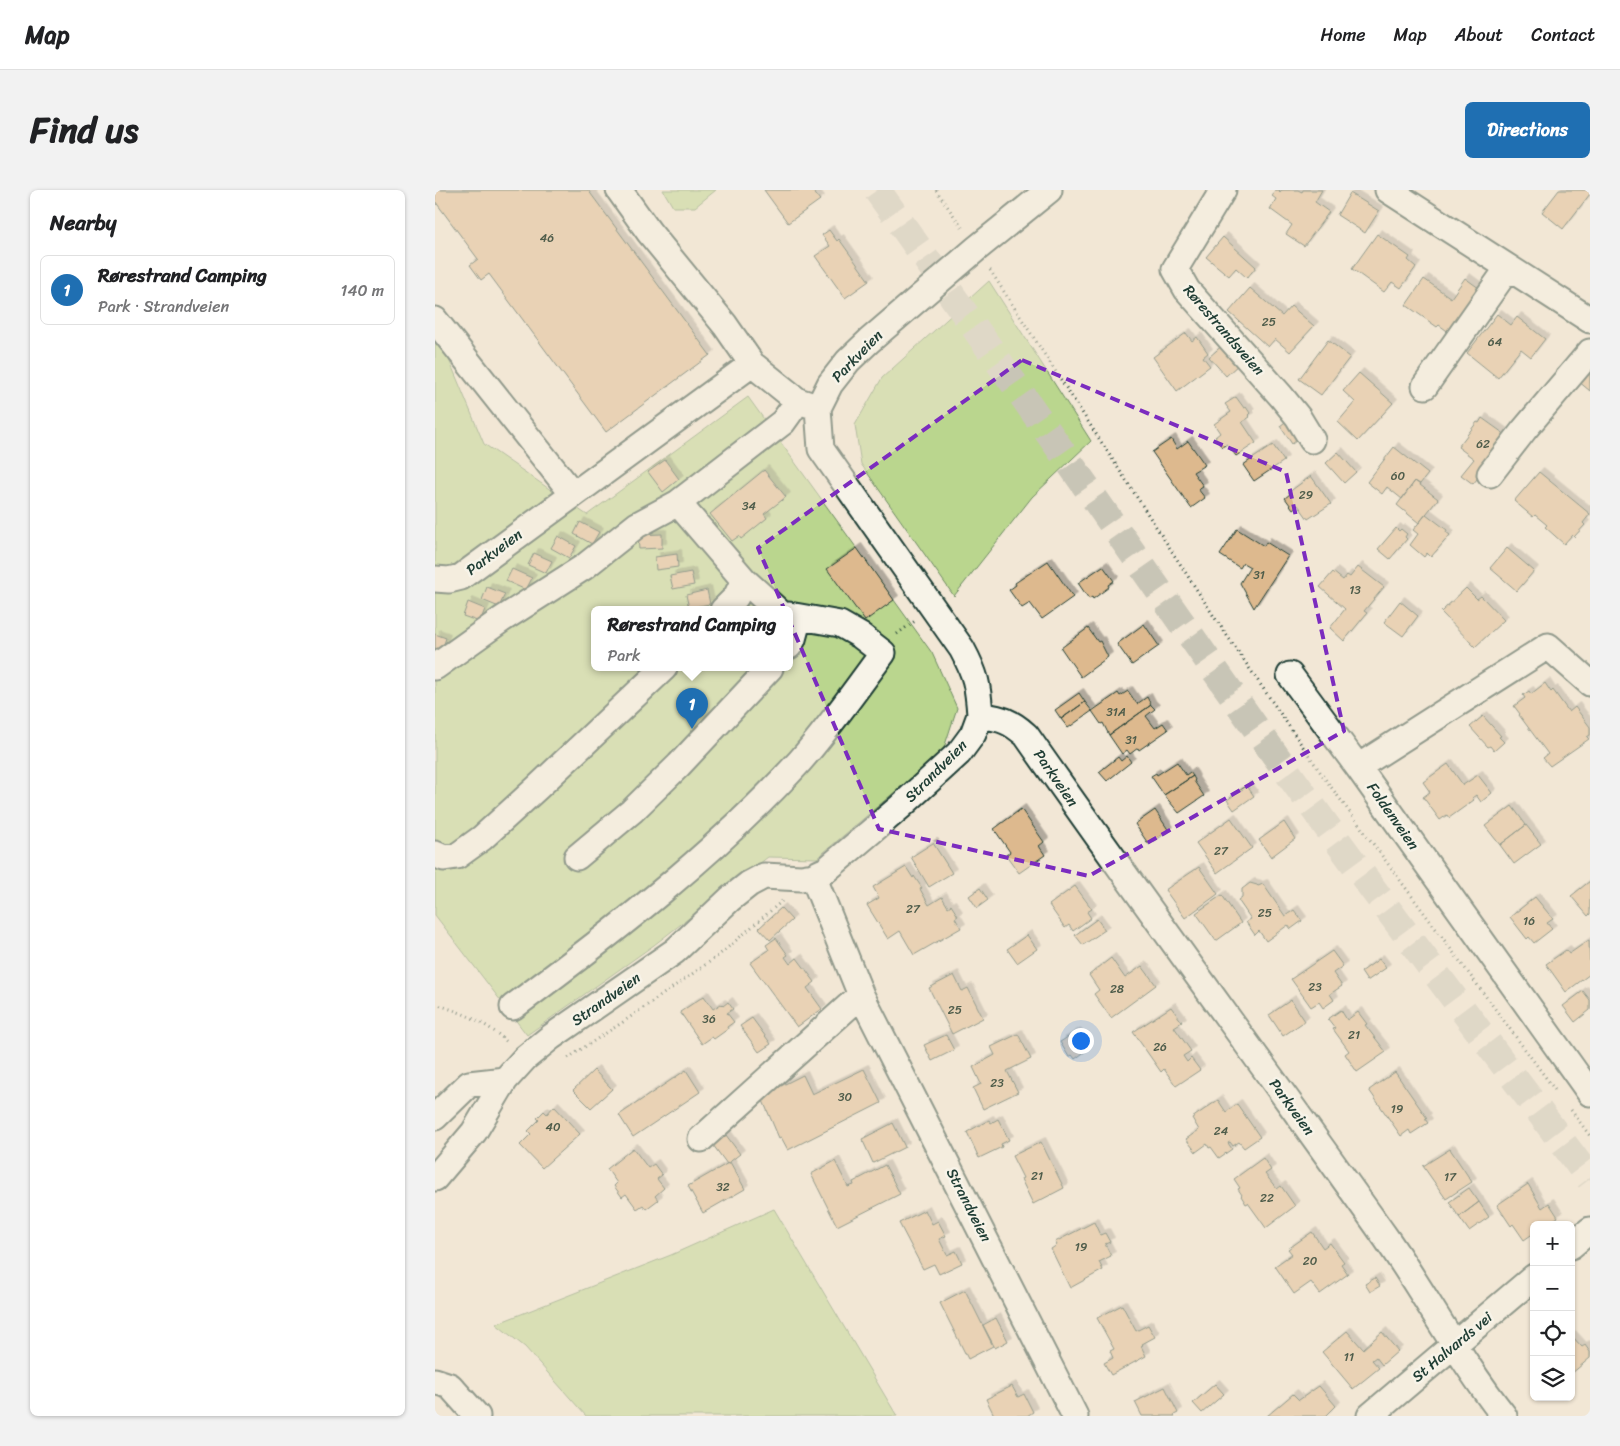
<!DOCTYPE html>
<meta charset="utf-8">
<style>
:root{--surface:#fff;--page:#f2f2f2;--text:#202124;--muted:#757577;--line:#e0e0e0;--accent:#1f6fb2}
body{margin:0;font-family:Sriracha,sans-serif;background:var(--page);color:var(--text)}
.controls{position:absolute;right:15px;bottom:15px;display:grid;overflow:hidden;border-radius:8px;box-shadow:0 1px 4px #0004}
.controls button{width:45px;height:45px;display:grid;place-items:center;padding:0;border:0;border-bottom:1px solid var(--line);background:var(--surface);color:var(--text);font:25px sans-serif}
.you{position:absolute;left:645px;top:850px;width:18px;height:18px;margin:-12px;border:4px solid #fff;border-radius:50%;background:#1a73e8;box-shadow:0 0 0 8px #1a73e833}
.badge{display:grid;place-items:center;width:32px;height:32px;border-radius:50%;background:var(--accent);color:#fff;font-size:16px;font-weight:700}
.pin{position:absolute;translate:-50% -41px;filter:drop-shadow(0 1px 2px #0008)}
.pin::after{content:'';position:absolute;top:26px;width:18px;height:15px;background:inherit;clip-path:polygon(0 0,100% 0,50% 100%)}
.popup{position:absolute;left:156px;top:416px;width:202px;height:65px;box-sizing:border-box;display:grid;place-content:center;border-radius:8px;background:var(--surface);filter:drop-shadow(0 1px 4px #0005);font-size:16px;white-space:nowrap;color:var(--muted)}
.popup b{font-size:19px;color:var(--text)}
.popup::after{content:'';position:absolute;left:50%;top:100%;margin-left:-10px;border:10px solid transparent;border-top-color:var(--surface)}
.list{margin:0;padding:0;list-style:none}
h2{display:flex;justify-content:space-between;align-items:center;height:65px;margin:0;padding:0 20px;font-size:21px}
h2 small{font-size:16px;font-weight:400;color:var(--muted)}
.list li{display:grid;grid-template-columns:32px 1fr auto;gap:15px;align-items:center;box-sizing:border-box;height:70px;margin:0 10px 10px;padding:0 10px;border:1px solid var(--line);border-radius:8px}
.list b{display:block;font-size:19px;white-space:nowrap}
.list p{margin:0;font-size:16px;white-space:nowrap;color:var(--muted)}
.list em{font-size:16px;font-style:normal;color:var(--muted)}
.icon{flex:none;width:28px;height:28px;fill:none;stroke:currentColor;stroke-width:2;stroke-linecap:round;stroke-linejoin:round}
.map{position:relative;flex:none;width:1155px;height:1226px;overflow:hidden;border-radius:8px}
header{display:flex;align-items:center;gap:30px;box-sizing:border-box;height:70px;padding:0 25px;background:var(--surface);border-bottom:1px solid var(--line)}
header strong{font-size:24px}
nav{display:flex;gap:28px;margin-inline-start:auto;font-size:18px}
.intro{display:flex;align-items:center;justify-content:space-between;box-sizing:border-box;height:120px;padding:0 30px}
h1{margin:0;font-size:35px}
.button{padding:12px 22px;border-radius:8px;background:var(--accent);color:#fff;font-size:18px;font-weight:700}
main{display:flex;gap:30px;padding:0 30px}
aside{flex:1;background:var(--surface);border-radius:8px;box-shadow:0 1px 4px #0004}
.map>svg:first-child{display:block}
.green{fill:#bad68e;stroke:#6c8a61;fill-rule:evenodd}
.building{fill:#ddb98e;stroke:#1f3d34;filter:url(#shadow)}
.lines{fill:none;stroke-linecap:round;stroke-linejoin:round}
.highway-tunnel{stroke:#c8c5b6;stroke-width:28;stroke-dasharray:28 14;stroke-linecap:butt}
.minor-casing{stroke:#1f3d34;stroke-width:29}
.path{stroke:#1f3d34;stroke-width:3;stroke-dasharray:1 4;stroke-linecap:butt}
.minor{stroke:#f7f3e8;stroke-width:25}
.marked{fill:none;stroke:#7b2cbf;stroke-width:4;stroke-dasharray:10 6;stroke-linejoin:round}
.labels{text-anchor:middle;stroke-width:5;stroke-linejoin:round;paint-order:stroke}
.number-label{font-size:12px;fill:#4e5c4a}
.street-label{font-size:15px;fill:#1f3d34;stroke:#f7f3e8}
</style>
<header>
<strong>Map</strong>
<nav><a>Home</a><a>Map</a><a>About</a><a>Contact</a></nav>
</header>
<div class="intro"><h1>Find us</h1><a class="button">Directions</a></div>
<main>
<aside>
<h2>Nearby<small></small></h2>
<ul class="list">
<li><span class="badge">1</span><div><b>Rørestrand Camping</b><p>Park · Strandveien</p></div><em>140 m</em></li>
</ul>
</aside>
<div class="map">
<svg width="1155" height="1226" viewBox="0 0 1155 1226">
<defs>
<filter id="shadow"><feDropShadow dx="4.5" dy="-4.5" stdDeviation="0" flood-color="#0004"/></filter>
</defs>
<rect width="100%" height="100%" fill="#f2e7d6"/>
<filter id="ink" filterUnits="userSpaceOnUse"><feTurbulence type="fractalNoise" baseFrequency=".02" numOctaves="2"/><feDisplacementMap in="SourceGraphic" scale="10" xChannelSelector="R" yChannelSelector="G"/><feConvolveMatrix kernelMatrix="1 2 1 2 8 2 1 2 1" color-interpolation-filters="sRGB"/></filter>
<g filter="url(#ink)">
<path class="green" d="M228,0h53l-21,17h-22z
M554,91l102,160 -59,56 -78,99 -93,-132 -6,-39 27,-47z
M0,136l49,118 103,71 161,-118 184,256 25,55 -14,43 -126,107 -49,-1 -114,88 -127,90 -92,-120zM160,420h194v58h-194z
M339,1019l123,207h-311l-61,-69 -29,-23 175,-69z"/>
<path class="building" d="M0,0h153l122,165 -104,77 -117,-158 -8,6 -11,-15 8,-6 -43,-58z
M329,0h48l8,10 -32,23z
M840,0h5l-1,2 1,1 2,-3h16l4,2 1,-2h19l-7,12 14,10 -25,34 -18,-12 6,-9 -22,-16 6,-10 -4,-3z
M1124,0h31v4l-27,35 -21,-17z
M915,3l29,18 -14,22 -28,-18z
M394,40l8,11 2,-2 30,42 -24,17 -30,-42 15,-10 -8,-11z
M942,44l33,23 -2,3 8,7 -15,21 -9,-6 -8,10 -32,-23z
M788,47l33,30 -9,11 -11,-10 -7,8 -23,-19z
M1030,88l18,13 -33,42 -11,-8 -2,2 -31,-22 18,-26 27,19z
M815,98l32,28 9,-10 23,20 -24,26 -15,-13 -7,8 -39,-35z
M1062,124l14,11 6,-8 28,22 -14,18 -10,-8 -23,29 -31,-25z
M751,143l6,8 5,-4 11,16 -5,4 7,9 -33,25 -24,-34z
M893,150l22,17 -29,38 -22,-16z
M789,154l16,19 -14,13 -17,-19z
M1155,176v25l-12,-10z
M924,183l34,30 -35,38 -20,-19 17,-20 -12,-11z
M801,207l8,11 2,-1 4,6 -2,2 2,2 -8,5 14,21 -20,13 -9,-12 -5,3 -7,-10 5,-4 -6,-9 17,-12 -6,-8z
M1047,228l28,20 -37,46 -12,-9 13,-16 -16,-12 19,-25 2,1z
M854,229l12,18 -9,7 -12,-18z
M736,249l6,10 11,-8 17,24 -12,7 10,14 -5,3 7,9 -14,10 -39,-56z
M838,255l11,16 -30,20 -11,-16z
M959,257l34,27 -8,10 -5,-3 -13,18 -15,-12 -5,7 -15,-12z
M903,262l18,20 -12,11 -18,-20z
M230,270l14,19 -16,13 -15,-20z
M329,280l22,27 -22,17 3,4 -26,21 -2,-3 -7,5 -22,-27z
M1104,282l51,42 -7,9 2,2 -11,12 -2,-2 -8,9 -19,-17 2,-2 -12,-10 -2,2 -19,-16z
M876,286l20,28 -23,15 -10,-14 -5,4 -8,-11 5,-4 -1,-2z
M980,291l23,18 -19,24 -22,-18z
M991,324l21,16 -1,2 4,3 -19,22 -4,-4 -3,4 -14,-12 8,-11 -5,-4z
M145,332l19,10 -7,12 -18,-10z
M961,338l3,3 2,-2 6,5 -2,3 2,2 -17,20 -12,-10z
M802,339l27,17 2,-4 22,14 -34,52 -14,-25 10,-16 -7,-4 -3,5 -20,-13z
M227,344v14l-23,1 -1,-14z
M123,346l18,10 -7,12 -18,-10z
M422,358l37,52 -29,21 -38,-52z
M1072,358l27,23 -17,20 -27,-23z
M99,363l18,8 -6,12 -18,-8z
M242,364l1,13 -22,3 -1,-13z
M613,371l25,36 -31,22 -12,-16 -8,5 -13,-18 7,-5 -1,-2z
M668,376l11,15 -6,4 1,2 -16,12 -1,-2 -3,2 -11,-16z
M923,377l26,20 -20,24 3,2 -23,28 -14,-13 15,-19 -25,-22 13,-15 10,8 4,-5 3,2z
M77,379l20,9 -6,12 -20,-9z
M256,382l3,13 -21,4 -3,-13z
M52,397l18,7 -6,13 -17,-7z
M1031,398l11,11 4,-3 23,24 -29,27 -34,-35z
M272,400l3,14 -21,4 -3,-13z
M965,411l18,15 -15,20 -19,-14z
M33,412l17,7 -5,13 -17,-6z
M709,434l15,22 -27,19 -15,-21z
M653,438l10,14 2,-1 8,16 -27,20 -20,-29z
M0,444l11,4 -4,12 -7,-2z
M1110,493l6,9 2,-2 16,22 6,-5 15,20v8l-3,2 2,2 -39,27 -7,-8 5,-4 -29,-39 1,-1 -6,-8 11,-8 -2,-3 6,-4 2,3z
M693,501l9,13 10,-7 4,8 -42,30 -6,-12 -2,1 -9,-13 26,-18 2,3z
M644,503l6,9 -24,17 -6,-9z
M650,512l7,9 -24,17 -7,-9z
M716,515l4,4 -9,7 9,12 8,-5 5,7 -29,20 -1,-2 -8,6 -3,-4 -5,4 -13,-19z
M1048,526l18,20 -2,1 5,5 -10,9 -4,-5 -2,1 -18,-20z
M692,566l4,6 -24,19 -8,-9 19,-15 3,4z
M742,572l9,13 4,-3 3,4 -29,19 -13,-19 5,-3 1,2z
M1013,574l15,21 15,-10 14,18 -11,9 -5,-7 -4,3 2,2 -25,18 -2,-3 -7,5 -17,-23 7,-5 -7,-10z
M758,586l2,4 -1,1 10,15 -25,17 -15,-18z
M812,596l7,10 -20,14 -7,-10z
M1077,616l14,19 -26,20 -15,-19z
M586,619l23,33 -5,4 6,9 -26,18 -13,-18 4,-3 -16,-23z
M720,620l14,21 -20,14 -14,-21z
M796,628l21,30 -35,25 -21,-30z
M849,632l11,17 -24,18 -12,-17z
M1091,635l15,19 -27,20 -14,-19z
M498,653l19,30 -23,14 -18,-30z
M471,677l7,11 1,-2 8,12 -2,1 9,16 13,-8 6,10 3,-2 7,11 -3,2 6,10 -47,27 -14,-24 -12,8 -21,-34 12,-7 -6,-11z
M764,677l19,27 -33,24 -20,-28z
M1155,691v33l-2,2 -17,-20z
M815,693l7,2 1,1 5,-2 22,32 9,-6 8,11 -11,8 -3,-4 -22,16 -7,-10 -4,4 -9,-13 5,-3 -13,-19 4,-3v-8z
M640,696l17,23 -5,3 4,6 -18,13 -4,-6 -4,3 -16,-23z
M545,698l8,12 -11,8 -8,-12z
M787,705l19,28 -25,18 -20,-28z
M1100,707l18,22 -6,4 5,6 -18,14 -5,-6 -2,2 -17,-22z
M346,718l11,12 -22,20 -11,-12z
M662,729l8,11 -22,15 -8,-10z
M592,745l10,14 -20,14 -10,-14z
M341,748l12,17 -3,2 5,7 7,-6 18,24 -8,6 15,21 -25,18 -47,-64 19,-13 -3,-5z
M1154,750l1,34 -24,18 -20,-28 20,-14 3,4z
M897,761l11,15 -10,7 9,13 -12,8 4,6 -11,8 -4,-6 -8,5 -20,-28z
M676,768l14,20 17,-12 14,19 -45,33 -17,-24 5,-4 -10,-15z
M944,769l7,9 -19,13 -6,-9z
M519,785l8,16 6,-3 15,30 -31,16 -23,-46z
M1148,801l7,9v10l-15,12 -12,-16z
M269,806l9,13 8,-5 2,2 5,-4 5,7 -6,4 7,9 -7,5 1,2 -14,10 -2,-2 -10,7 -22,-32z
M856,810l14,21 -22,15 -14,-21z
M736,817l11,15 -8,5 17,24 -8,5 4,6 4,-4 9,12 -24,16 -12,-17 -3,3 -28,-40z
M906,820l6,10 11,-8 9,12 -2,1 21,27 -29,20 -12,-18 4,-3 -16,-22 2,-1 -7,-9z
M317,828l19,26 -12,8 -19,-26z
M641,842l10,14 -2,2 2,3 -11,8 -3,-4 -3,2 -9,-15z
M583,844l13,25 -24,12 11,21 -35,17 -10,-21 8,-4 -8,-17 22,-12 -4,-8z
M511,845l8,15 -22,11 -8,-16z
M429,879l17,34 -93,47 -7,-13 -2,1 -18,-42 42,-21 9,19z
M159,880l18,19 -21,19 -18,-18z
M251,880l14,22 -67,45 -14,-22z
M960,882l32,46 -2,1 3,4 -17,11 -2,-4 -8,6 -32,-46z
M783,910l8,12 11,-8 23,33 -16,11 -5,-6 -6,4 -3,-4 -2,1 4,6 -13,9 -8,-11 -2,1 -2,-4 -11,8 -10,-13 13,-9 -7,-12z
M119,916l26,28 -38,34 -22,-23 11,-11 -3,-3 11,-11 -2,-2 7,-7 3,3z
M563,929l11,21 -8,4 1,3 -23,11 -12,-26 22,-12 2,3z
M458,933l12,24 -32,16 -11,-24z
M291,945l14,19 -13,10 -14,-19z
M606,952l23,46 -31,16 -12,-25 2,-1 -11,-22z
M198,958l15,20 6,-4 8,11 -5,4 7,9 -9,8 3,4 -12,9 -3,-4 -6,4 -11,-15 -4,3 -8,-11 3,-3 -10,-14z
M1015,959l22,33 -26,17 -23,-33z
M828,968l8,12 -6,4 12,15 4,-3 14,20 -29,22 -18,-25 -2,1 -5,-8 1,-1 -4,-6 2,-1 -6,-9z
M400,971l13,26 6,-2 -1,-3 32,-17 15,29 -63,32 -26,-52z
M295,972l15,27 -42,24 -15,-27z
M1093,994l14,24 7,-5 9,14 -12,8h-12v8l-10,7 -11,-16 -2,2 -14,-21z
M1034,998l10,14 -20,15 -10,-15z
M1044,1012l10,15 -20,14 -10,-14z
M490,1020l7,14 6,-3 8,15 -7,3 8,16 9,-4 6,12 -23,11 -5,-10 -11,5 -24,-46z
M659,1032l6,13 5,-2 5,9 -5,2 6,12 -12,6 4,8 -33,18 -19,-39 6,-4 -2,-3z
M877,1042l11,16 7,-5 14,19 -3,2 7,10 -28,20 -9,-12 -17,12 -19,-28 17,-12 -4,-5z
M940,1088l5,8 -10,6 -5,-8z
M530,1100l28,56 -25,13 -28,-56z
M687,1115l14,26 12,-6 7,12 -13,7 1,1 -2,1 5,10 -35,19 -7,-12 9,-5 -3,-7 4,-2 -17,-31z
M561,1128l12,23 -13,7 -12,-23z
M912,1141l16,18 19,-17 16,19 -16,14 -6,-8 -4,3 7,8 -26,21 -31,-37z
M1136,1145l11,12 3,-2 5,7v6l-19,16z
M780,1194l9,10 -22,19 -9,-10z
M577,1196l6,11 6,-3 9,18 -6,4h-35l2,-1 -8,-16z
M884,1196l17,20 -10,10h-59l26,-22 6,6z
M730,1197l13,26 -4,2 1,1h-33l-7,-14z"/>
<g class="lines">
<path class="highway-tunnel" d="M442,0c131,183 258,368 388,551 106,148 216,293 325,438"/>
<defs>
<path id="minor" d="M184,0l30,42 76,93 27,39 46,37 16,5
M614,0l-73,59 -107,92 -21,20 -18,23 -12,24 3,41 141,200c14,26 16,36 18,66 22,4 29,5 46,20 118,169 241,335 360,503 41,59 74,122 118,178
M788,0l-48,79 12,21 94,106 17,21 14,23
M953,0l202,130
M0,130l138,174
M990,196l83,-118
M1055,284l34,-44 66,-78
M243,313l66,77 33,30
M0,389l14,1 12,-3 291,-213
M288,420l13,-13 8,-17
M354,456l4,-7 6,-22
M0,477l66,-47 83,-53 53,-42 41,-22 105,-81 15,-21
M855,485l68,92
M1155,493l-42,-37 -190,121 232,326
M0,664l9,4 13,-2 25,-18 56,-51 126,-119
M142,667l55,-46 47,-46 91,-97
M378,686l48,119 214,421
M78,817c101,-75 202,-153 287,-246 30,-34 56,-72 83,-108l-22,-17 -21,-12 -51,-9
M0,927l34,-33 36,-4
M266,949l160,-144
M0,988l39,-46 31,-52 20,-22 26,-21 124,-86 55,-52 19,-15 15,-8 37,2 12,-2 13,-6 74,-63 59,-54 14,-19 7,-19
M1136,1056l19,-16
M0,1191l15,5 27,30
M935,1226l164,-139"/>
</defs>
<use href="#minor" class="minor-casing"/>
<path class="path" d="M501,0l27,39
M555,80l225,348 108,158 232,314
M462,444l18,-13
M0,814c29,9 51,18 73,39
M133,868l55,-36 95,-66 64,-55
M1136,920l19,26"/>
<use href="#minor" class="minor"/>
</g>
</g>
<path d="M0 0H1155V1226H0ZM587,170l264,112 58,259 -255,145 -210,-47 -121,-281z" fill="#f2e7d6" fill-opacity=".55" fill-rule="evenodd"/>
<path class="marked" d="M587,170l264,112 58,259 -255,145 -210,-47 -121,-281z"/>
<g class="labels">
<g class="number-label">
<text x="112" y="52">46</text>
<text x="834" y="136">25</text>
<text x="1060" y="156">64</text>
<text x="1048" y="258">62</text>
<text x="963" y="290">60</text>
<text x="871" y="309">29</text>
<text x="314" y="320">34</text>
<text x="824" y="389">31</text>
<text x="920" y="404">13</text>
<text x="681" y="526">31A</text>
<text x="696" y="554">31</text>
<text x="786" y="665">27</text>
<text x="478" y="723">27</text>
<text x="830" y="727">25</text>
<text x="1094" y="735">16</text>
<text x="880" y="801">23</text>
<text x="682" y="803">28</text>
<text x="520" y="824">25</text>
<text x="274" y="833">36</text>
<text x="919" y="849">21</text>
<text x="725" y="861">26</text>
<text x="562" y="897">23</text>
<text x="410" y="911">30</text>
<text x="962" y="923">19</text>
<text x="118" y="941">40</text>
<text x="786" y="945">24</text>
<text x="602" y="990">21</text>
<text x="1015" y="991">17</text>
<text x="288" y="1001">32</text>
<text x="832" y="1012">22</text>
<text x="646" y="1061">19</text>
<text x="875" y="1075">20</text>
<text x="914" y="1171">11</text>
</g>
<g class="street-label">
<text transform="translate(789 140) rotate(49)" y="5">Rørestrandsveien</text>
<text transform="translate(422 166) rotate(-46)" y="5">Parkveien</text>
<text transform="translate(59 362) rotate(-37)" y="5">Parkveien</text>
<text transform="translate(501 581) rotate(-45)" y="5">Strandveien</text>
<text transform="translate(621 588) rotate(55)" y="5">Parkveien</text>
<text transform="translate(958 626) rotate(55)" y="5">Foldenveien</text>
<text transform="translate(171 809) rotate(-35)" y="5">Strandveien</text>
<text transform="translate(857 917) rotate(54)" y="5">Parkveien</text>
<text transform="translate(534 1015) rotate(63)" y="5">Strandveien</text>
<text transform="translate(1017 1157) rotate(-40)" y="5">St Halvards vei</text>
</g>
</g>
</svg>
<div class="controls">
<button>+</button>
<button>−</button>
<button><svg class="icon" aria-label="locate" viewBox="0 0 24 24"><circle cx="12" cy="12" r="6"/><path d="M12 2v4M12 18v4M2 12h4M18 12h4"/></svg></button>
<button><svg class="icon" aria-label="layers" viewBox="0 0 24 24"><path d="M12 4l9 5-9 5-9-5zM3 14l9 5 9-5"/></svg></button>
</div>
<div class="you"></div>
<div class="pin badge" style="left:257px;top:539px">1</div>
<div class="popup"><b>Rørestrand Camping</b>Park</div>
</div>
</main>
